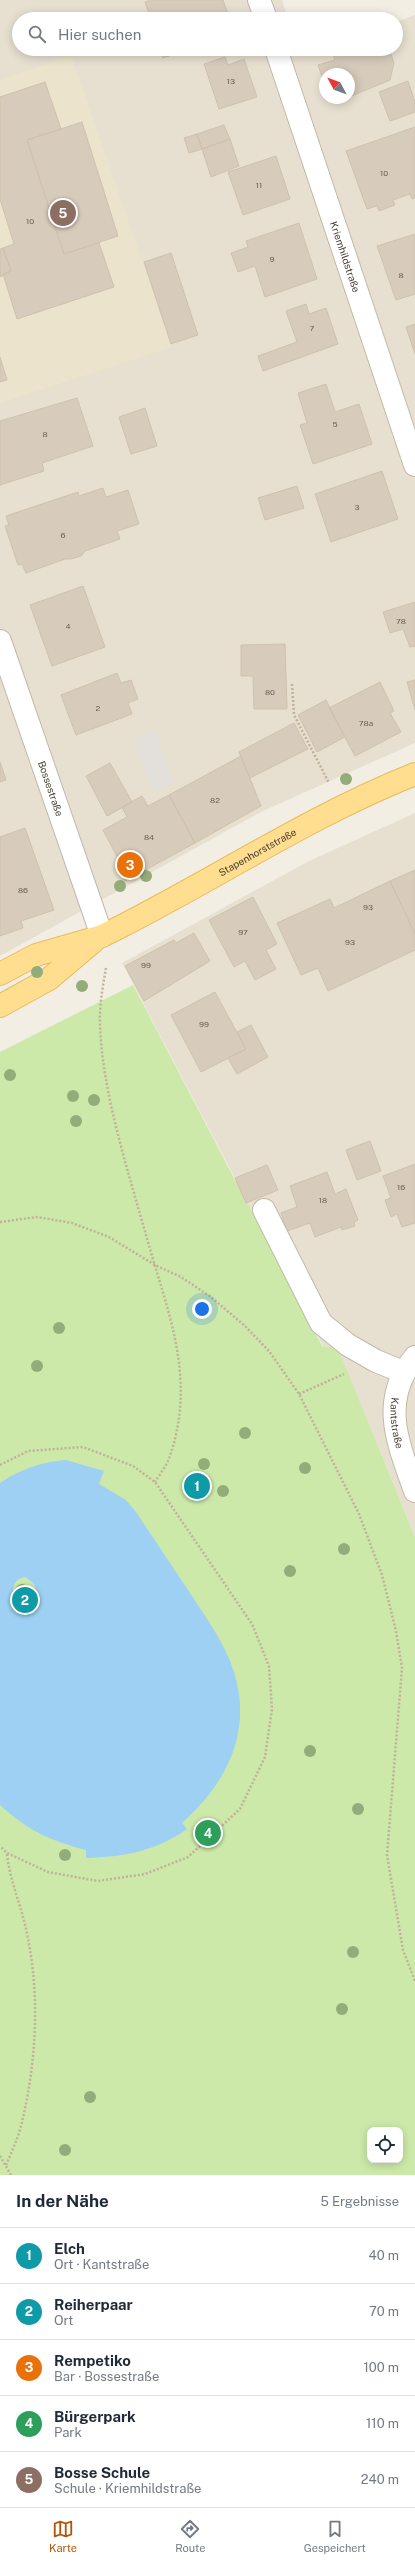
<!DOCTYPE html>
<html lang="de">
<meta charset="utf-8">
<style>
:root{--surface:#fff;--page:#f2f2f3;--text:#1f2937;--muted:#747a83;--line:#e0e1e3;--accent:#b45309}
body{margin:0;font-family:"Public Sans",sans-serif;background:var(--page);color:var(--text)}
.controls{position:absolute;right:12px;bottom:12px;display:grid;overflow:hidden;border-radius:8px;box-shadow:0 2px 10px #0003}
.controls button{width:36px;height:36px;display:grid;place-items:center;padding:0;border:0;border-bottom:1px solid var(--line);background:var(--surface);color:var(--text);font:20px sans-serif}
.compass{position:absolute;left:319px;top:68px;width:36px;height:36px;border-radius:50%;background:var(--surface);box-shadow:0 2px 10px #0003;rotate:311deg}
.you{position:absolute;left:202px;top:1309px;width:14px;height:14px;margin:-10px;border:3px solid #fff;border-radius:50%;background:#1a73e8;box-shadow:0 0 0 6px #1a73e833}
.badge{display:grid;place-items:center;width:26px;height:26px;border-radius:50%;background:var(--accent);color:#fff;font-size:13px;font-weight:700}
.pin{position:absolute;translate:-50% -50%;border:2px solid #fff;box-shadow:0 1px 4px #0006}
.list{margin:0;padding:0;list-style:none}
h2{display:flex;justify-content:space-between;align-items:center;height:52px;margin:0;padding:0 16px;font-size:17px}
h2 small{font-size:13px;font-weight:400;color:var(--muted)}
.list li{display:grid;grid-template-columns:26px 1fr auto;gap:12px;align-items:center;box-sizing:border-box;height:56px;padding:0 16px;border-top:1px solid var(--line)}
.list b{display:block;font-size:15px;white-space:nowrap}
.list p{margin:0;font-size:13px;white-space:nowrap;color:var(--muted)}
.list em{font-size:13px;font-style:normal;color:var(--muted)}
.icon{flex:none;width:22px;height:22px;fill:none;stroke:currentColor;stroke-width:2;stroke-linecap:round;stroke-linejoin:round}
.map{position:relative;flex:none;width:415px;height:2175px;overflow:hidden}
.search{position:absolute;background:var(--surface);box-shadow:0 2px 10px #0003;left:12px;right:12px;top:12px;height:44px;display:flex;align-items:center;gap:10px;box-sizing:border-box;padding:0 14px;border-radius:22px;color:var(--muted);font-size:15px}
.sheet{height:332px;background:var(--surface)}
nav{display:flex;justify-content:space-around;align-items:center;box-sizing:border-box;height:56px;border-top:1px solid var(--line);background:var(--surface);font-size:11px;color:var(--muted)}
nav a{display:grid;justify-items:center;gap:2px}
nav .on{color:var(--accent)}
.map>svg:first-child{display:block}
.residential{fill:#e7e0d1;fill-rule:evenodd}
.education{fill:#ece3cd}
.green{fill:#cde9aa;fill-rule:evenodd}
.parking{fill:#e3e0dc}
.water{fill:#9dd0f2;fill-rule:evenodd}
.building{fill:#d7ccbb;stroke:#cfc1ac}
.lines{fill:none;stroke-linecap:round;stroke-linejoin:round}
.minor-casing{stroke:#c1b8a9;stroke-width:24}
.major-casing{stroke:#e7bc5d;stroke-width:24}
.path{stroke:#c0b197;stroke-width:2.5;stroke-dasharray:2 2;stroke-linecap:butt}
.minor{stroke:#fff;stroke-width:22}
.major{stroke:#ffde90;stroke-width:22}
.tree{fill:#93ad7a}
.labels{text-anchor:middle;stroke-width:3.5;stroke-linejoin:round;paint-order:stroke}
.number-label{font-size:8px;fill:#696255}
.street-label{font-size:10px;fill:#443e33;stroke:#fff}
</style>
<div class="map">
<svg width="415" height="2175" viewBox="0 0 415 2175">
<rect width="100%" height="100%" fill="#f2eee3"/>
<path class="residential" d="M0,0h282l6,19h-269v30h279l3,6 18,-6h77v-27l19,-7v728l-152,68 -263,145zM325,74h24v24h-24z
M415,813v724l-77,-188 -15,-3 -77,-143 -11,-25 -113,-215 187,-102z"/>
<path class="education" d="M71,55l101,292 -172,56v-323z"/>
<path class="green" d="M133,985l189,361 16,2 77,189v638h-415v-1123zM370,2130h30v30h-30z"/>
<path class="parking" d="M155,731l19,52 -22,8 -18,-52z"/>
<path class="water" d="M66,1460l38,11 -5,13 27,16 10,12c18,27 36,54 54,81 16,25 35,50 44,79 19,60 -8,112 -52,151l5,6c-31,22 -63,28 -101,29v-8c-38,-10 -57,-19 -86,-45v-322c21,-14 41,-21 66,-23zM25,1577c8,5 12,9 12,18 -18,34 -37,-15 -12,-18z"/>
<path class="building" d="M151,0h72l7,19h-79l-6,-17z
M161,49h29l-27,9z
M339,49h9l2,6 5,-2v2l20,-6h14l5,14 -4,17 -41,17v-23h-24v11l-7,-20 17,-5 -3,-9z
M225,57l3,8 16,-6 13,38 -38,12 -15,-45z
M408,81l7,21v10l-25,9 -11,-29z
M45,82l16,47 -34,11 37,114 35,-11 15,44 -97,32 -14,-45 8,-3 -8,-23 11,-4 -14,-45v-102z
M329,98h15l-13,4z
M82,122l36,114 -54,18 -37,-114z
M224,125l6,14 -28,10 -5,-15z
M415,127v71l-3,1 -2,-5 -17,6 2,5 -16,6 -2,-5 -10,3 -21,-58z
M197,134l5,15 -13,4 -5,-15z
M230,139l9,27 -28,11 -9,-28z
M276,156l14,43 -47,16 -15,-43z
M299,223l18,56 -52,18 -10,-31 -17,6 -7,-19 17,-6 -2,-6z
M415,234v60l-19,6 -19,-54z
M3,248l8,23 -11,6v-28z
M171,253l27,82 -27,9 -27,-82z
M306,304l3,10 17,-6 12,36 -75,27 -5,-15 39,-14 -11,-31z
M415,324v30l-9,-27z
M0,357l7,23 -7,2z
M326,384l9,28 24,-8 13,40 -59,20 -13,-39 7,-2 -9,-30z
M77,398l16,48 -51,17 2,8 -44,14v-64z
M145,408l12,38 -26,8 -12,-37z
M382,471l16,48 -67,23 -16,-48z
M297,486l7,22 -39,12 -7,-22z
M103,488l3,9 22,-7 11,34 -22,7 3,8 -35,12 -4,5 -10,3h-6l-39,14 -4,-9 -4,1 -13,-39 4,-1 -3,-9 72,-24 1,4z
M83,586l22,61 -53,19 -22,-61z
M415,602v44l-5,1 -7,-18 -13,4 -7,-21z
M285,644l2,65h-33l-1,-33h-12v-31z
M117,673l4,10 10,-3 7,19 -10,4 4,11 -56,21 -15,-40z
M415,680v30l-8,-28z
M380,682l14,29 -4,2 11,19 -46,24 -26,-48z
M326,700l19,37 -28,15 -19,-37z
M294,723l14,26 -58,29 -11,-26z
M241,756l20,50 -66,37 -26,-48z
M0,762l6,18 -6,2z
M110,763l22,39 -25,14 -21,-40z
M169,795l26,48 -70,38 -9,-16 4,-3 -17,-32 24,-13 -5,-10 20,-11 6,10z
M25,828l29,82 -33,11 2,7 -23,8v-99z
M415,870v64l-25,-53z
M390,881l25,53v16l-87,41 -10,-23 -17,7 -24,-52 53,-24 4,9z
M253,897l24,47 -11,6 10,19 -21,11 -10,-19 -11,6 -25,-47z
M194,933l16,28 -66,40 -19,-35 49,-26 2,3z
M215,992l31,57 -45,23 -30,-57z
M251,1025l17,32 -31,17 -9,-16 18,-9 -9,-17z
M370,1141l11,30 -24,9 -11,-30z
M415,1164v59l-13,4 -5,-13 -6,3 -6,-17 6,-2 -8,-22z
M267,1165l11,25 -32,13 -11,-25z
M327,1172l8,22 11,-5 12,31 -4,2 1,4 -13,4 -1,-3 -26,10 -5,-14 -23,8 -6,-18 16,-6 -7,-21z"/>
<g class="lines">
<defs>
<g id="minor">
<path d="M259,0l7,19"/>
<path id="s1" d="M276,49l139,416"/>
<path id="s2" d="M0,641l102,295"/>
<path d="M264,1210l57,113 27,22 28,16 27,11"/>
<path id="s3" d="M415,1357c-36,44 -17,86 0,134"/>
</g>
<g id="major">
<path id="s4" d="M0,974l36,-19 66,-19 20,-10c98,-50 190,-111 293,-152"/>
<path d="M0,1006l49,-27 45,-38"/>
</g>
</defs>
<use href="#minor" class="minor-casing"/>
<use href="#major" class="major-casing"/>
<path class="path" d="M292,684l2,31 35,68
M106,968c-3,18 -7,38 -6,57 2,66 28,146 46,210 21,76 51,141 24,221 -3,9 -10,18 -15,26
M0,1222l37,-5 35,6 37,14 46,28 26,12 30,20 34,29 24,25 30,43 60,120 23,61 14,56 6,37 -15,187 16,95 12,31
M299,1394l45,-20
M0,1465l28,-14 55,-4 50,19 22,16 97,142 17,42 3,43 -7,48 -25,52 -52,48 -43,17 -47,7 -50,-9 -41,-19 -7,-7
M0,2156l11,19
M6,2165c6,-14 13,-29 16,-43 14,-59 18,-124 6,-183 -5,-30 -18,-56 -21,-85"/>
<use href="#minor" class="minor"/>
<use href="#major" class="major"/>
</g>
<g class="tree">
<circle cx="346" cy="779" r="6"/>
<circle cx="146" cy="876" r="6"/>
<circle cx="120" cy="886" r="6"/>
<circle cx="37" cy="972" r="6"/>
<circle cx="82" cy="986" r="6"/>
<circle cx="10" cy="1075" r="6"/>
<circle cx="73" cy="1096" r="6"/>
<circle cx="94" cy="1100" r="6"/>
<circle cx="76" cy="1121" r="6"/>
<circle cx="59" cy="1328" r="6"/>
<circle cx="37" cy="1366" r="6"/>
<circle cx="245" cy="1433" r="6"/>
<circle cx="204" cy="1464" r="6"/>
<circle cx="305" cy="1468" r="6"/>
<circle cx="223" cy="1491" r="6"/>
<circle cx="344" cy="1549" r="6"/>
<circle cx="290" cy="1571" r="6"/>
<circle cx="22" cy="1590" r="6"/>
<circle cx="310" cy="1751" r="6"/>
<circle cx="358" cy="1809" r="6"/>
<circle cx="65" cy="1855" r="6"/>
<circle cx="353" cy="1952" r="6"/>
<circle cx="342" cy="2009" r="6"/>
<circle cx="90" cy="2097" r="6"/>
<circle cx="65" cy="2150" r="6"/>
</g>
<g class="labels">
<g class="number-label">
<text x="231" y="84">13</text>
<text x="384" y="176">10</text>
<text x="259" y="188">11</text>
<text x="30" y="224">10</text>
<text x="272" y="262">9</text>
<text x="401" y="278">8</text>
<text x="312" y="331">7</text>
<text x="335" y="427">5</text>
<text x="45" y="437">8</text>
<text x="357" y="510">3</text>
<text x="63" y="538">6</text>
<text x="401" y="624">78</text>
<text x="68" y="629">4</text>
<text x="270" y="695">80</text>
<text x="98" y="711">2</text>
<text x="366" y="726">78a</text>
<text x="215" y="803">82</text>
<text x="149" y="840">84</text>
<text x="23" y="893">86</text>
<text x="368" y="910">93</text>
<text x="243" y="935">97</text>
<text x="350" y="945">93</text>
<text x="146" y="968">99</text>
<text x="204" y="1027">99</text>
<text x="401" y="1190">16</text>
<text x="323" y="1203">18</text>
</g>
<g class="street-label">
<text dy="4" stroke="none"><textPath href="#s1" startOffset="219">Kriemhildstraße</textPath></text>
<text dy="4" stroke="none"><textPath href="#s2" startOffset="156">Bossestraße</textPath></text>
<text dy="4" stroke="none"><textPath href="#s4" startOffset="286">Stapenhorststraße</textPath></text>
<text dy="4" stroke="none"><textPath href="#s3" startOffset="71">Kantstraße</textPath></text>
</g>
</g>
</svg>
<div class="controls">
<button><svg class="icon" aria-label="locate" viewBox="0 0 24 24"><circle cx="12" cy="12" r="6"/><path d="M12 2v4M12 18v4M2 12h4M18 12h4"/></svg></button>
</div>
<svg class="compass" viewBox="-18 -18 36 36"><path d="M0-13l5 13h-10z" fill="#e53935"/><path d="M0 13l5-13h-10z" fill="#747a83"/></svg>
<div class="you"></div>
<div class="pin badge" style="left:197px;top:1486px;background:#0f9aa8">1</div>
<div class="pin badge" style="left:25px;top:1600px;background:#0f9aa8">2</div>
<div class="pin badge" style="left:130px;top:865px;background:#e8710a">3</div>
<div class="pin badge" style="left:208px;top:1833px;background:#2e9e5b">4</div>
<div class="pin badge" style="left:63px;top:213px;background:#8d6e63">5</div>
<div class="search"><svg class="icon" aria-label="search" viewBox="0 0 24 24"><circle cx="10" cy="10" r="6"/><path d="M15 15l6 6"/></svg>Hier suchen</div>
</div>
<section class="sheet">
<h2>In der Nähe<small>5 Ergebnisse</small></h2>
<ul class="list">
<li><span class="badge" style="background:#0f9aa8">1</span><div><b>Elch</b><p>Ort · Kantstraße</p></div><em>40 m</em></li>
<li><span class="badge" style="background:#0f9aa8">2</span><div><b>Reiherpaar</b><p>Ort</p></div><em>70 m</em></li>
<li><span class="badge" style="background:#e8710a">3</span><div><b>Rempetiko</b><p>Bar · Bossestraße</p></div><em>100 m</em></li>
<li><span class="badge" style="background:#2e9e5b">4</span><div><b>Bürgerpark</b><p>Park</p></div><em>110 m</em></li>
<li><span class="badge" style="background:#8d6e63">5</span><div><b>Bosse Schule</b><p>Schule · Kriemhildstraße</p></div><em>240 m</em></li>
</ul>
</section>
<nav>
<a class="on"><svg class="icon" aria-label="map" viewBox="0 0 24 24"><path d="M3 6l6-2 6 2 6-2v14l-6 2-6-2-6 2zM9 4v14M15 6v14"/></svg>Karte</a>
<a><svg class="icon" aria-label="directions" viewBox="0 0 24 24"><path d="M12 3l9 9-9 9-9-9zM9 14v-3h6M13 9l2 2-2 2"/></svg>Route</a>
<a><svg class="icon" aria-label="saved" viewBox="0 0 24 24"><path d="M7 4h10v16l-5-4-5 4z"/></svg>Gespeichert</a>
</nav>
